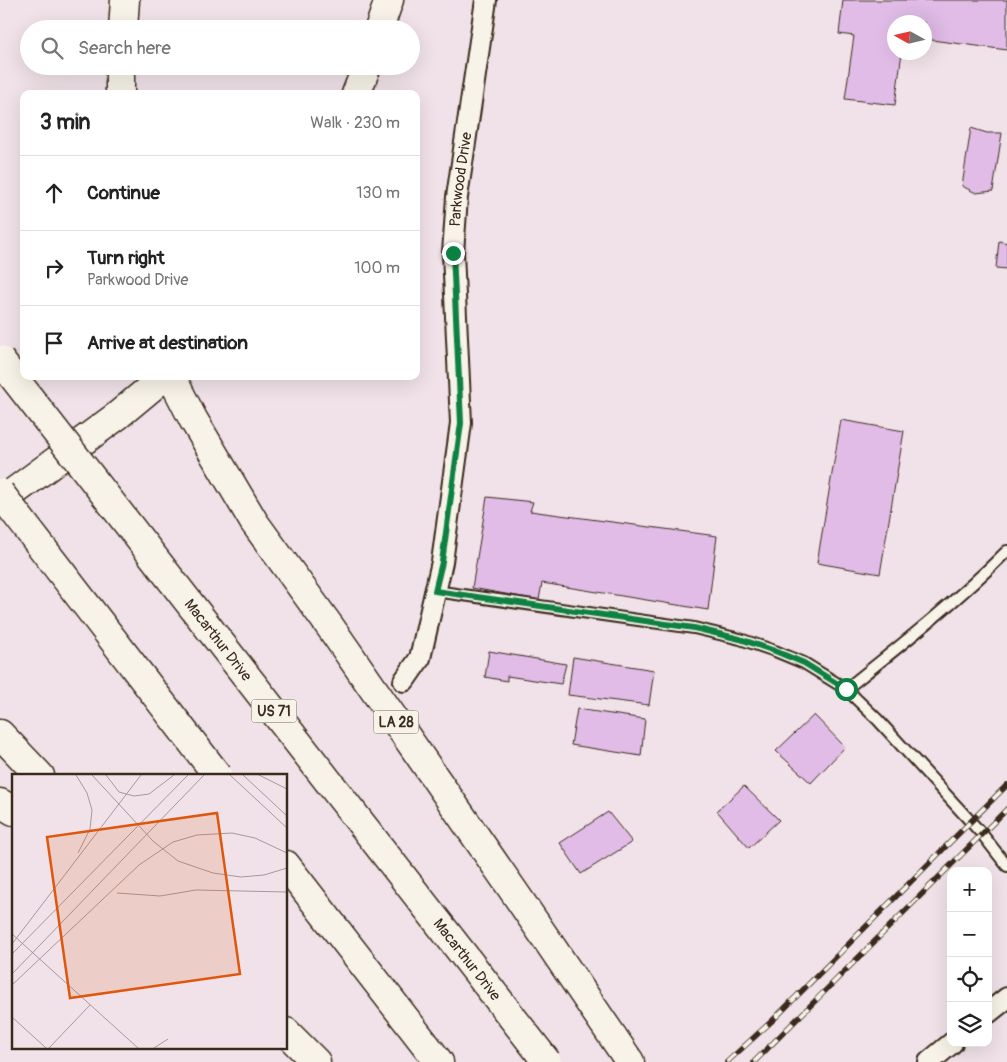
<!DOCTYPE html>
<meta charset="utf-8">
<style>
:root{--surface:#fff;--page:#f6f6f6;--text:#222;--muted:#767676;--line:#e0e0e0}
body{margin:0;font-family:Pangolin,sans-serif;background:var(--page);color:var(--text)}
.controls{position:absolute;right:15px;bottom:15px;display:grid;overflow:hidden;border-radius:10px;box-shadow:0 5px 20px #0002}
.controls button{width:45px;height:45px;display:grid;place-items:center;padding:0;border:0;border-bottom:1px solid var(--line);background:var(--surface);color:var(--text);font:25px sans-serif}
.compass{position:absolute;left:887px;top:15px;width:45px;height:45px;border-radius:50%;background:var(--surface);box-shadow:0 5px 20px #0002;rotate:278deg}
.stop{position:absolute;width:15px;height:15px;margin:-11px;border:4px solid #0b8043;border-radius:50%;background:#fff}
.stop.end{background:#0b8043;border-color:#fff;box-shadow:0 1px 5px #0008}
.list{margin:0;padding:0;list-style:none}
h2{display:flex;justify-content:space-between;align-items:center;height:65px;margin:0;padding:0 20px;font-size:21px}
h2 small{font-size:16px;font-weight:400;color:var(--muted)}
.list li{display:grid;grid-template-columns:32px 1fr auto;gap:15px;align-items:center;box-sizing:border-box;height:75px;padding:0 20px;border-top:1px solid var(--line)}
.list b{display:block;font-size:19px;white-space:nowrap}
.list p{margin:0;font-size:16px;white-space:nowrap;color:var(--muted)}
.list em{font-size:16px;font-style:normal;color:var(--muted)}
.icon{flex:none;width:28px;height:28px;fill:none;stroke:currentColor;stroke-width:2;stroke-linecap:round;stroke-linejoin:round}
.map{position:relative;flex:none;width:1007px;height:1062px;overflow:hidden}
.search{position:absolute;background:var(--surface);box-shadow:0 5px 20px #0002;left:20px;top:20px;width:400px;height:55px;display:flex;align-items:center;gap:12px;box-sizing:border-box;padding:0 18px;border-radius:28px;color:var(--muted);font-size:19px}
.panel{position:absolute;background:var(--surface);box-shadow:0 5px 20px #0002;left:20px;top:90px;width:400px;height:290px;border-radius:10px}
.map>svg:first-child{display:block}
.building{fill:#e0bce7;stroke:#3b2a1e}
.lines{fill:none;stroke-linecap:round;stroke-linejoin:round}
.lane-casing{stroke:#3b2a1e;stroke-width:14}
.street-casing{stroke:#3b2a1e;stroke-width:24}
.highway-casing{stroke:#3b2a1e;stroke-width:31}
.lane{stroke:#f7f3e8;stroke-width:10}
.street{stroke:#f7f3e8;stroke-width:20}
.highway{stroke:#f7f3e8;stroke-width:28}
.rail-casing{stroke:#3b2a1e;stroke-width:5.5}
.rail{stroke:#f7f3e8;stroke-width:4;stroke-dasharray:11;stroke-linecap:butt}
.highway-bridge-casing{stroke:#3b2a1e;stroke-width:31;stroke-linecap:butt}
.highway-bridge{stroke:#f7f3e8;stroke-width:28}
.route{stroke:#0b8043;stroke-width:6}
.labels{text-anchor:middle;stroke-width:4;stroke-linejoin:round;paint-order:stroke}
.shield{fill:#f7f3e8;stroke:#73665b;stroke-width:1}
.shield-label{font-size:14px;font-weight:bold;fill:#3b2a1e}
.street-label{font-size:15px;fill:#3b2a1e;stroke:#f7f3e8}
.inset-road{fill:none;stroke:#a89897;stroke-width:1}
.view{fill:#df570d;fill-opacity:0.15;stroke:#df570d;stroke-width:2.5}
.inset-edge{fill:none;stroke:#3b2a1e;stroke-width:2.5}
</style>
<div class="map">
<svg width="1007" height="1062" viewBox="0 0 1007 1062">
<rect width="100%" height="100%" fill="#f0e2e8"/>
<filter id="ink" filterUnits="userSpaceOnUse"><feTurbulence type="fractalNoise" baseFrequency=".02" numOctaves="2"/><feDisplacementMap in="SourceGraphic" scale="10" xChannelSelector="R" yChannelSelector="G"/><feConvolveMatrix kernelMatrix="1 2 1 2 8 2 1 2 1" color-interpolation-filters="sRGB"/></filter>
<g filter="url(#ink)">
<path class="building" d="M843,0h164v50l-83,-11v-17h-30v30h8l-7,53 -50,-6 9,-63 -15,-2z
M971,128l16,5h15l-9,58 -17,2 -14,-7z
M999,241l8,2v26l-11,-1z
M841,420l63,11 -24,143 -63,-11z
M487,497l46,5 -3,9 187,25 -9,74 -166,-27 -3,17 -67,-12z
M489,651l77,13 -5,20 -54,-8v5l-22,-4z
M573,657l81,13 -5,35 -81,-10z
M577,709l68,10 -4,37 -70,-11z
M814,715l31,32 -34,36 -35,-32z
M744,786l35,34 -30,28 -32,-37z
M608,812l24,30 -51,32 -21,-31z"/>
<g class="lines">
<defs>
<path id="lane" d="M435,591l259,37 46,11 35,12 29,12 42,26 32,31 104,114 25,32
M846,689c55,-44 111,-88 161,-138"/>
<g id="street">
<path id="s1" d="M404,681l16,-23 22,-96 19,-139 -8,-170 4,-56 29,-197"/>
<path d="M988,1013l19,-15"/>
<path d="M929,1062l23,-19"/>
</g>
<path id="highway" d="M123,29l2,-29
M379,29l10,-29
M120,94v-28
M356,94l11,-28
M171,376l22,43 61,103 77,106 186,268 113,166
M0,502l117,-86 48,-40
M0,734l40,42
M0,803l14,8
M286,865l153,197
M286,1032l30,30"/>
</defs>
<use href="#lane" class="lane-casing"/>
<use href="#street" class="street-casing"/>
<use href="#highway" class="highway-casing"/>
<use href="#lane" class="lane"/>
<use href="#street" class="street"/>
<use href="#highway" class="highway"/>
<defs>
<path id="rail" d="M727,1062l46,-42 234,-235
M754,1062l253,-253"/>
</defs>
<use href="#rail" class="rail-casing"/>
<use href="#rail" class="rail"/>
<defs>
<g id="highway-bridge">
<path id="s2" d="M0,360l547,702"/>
<path d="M0,493l218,283"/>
</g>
</defs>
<use href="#highway-bridge" class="highway-bridge-casing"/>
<use href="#highway-bridge" class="highway-bridge"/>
</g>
</g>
<g class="lines" filter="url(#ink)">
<path class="route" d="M453,253l8,170 -19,139 -7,29 259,37 46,11 35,12 29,12 42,26"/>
</g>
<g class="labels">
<g class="shield">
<rect x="251.5" y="699.5" width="45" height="23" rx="4"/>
<rect x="373.5" y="710.5" width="45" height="23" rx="4"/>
</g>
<g class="shield-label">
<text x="274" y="716">US 71</text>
<text x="396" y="727">LA 28</text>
</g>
<g class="street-label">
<text dy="5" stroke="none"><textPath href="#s1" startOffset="511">Parkwood Drive</textPath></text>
<text dy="5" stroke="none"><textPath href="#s2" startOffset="355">Macarthur Drive</textPath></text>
<text dy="5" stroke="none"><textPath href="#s2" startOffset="760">Macarthur Drive</textPath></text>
</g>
</g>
<g transform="translate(12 774)">
<rect width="275" height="275" fill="#f0e2e8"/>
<path class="inset-road" d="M64,1l11,18 5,17 -2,19 -12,24M80,1l61,66 25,20 35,12 28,4 23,-2 23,-7M94,1l13,17 15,4 15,-2 25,-19M218,1l57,53M231,1l44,41M247,1l28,14M105,119l43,3 36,-6 91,2M0,160l126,114M0,170l129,-169M0,180l176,-179M0,200l192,-199M0,211l127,-120 34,-23 24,-7 35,-2 23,5 32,15M0,243l34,31M37,274l41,-43M142,274l14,-9"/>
<path class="view" d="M205,39l23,161 -170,24 -23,-161z"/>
<rect width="275" height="275" class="inset-edge"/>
</g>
</svg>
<div class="controls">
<button>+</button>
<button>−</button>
<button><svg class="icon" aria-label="locate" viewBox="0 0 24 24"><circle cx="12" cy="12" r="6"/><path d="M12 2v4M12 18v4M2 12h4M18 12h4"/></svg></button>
<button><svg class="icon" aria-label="layers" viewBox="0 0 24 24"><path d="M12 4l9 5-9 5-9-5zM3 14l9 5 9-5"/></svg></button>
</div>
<svg class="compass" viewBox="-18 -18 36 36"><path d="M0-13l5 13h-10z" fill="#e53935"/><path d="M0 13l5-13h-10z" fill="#767676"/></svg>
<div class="stop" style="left:846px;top:689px"></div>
<div class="stop end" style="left:453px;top:253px"></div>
<div class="search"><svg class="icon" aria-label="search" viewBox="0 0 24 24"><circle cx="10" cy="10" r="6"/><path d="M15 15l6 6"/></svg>Search here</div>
<section class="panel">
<h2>3 min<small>Walk · 230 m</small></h2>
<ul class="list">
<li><svg class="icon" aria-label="ahead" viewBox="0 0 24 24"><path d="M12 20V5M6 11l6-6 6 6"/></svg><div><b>Continue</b></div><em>130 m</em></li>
<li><svg class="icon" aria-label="right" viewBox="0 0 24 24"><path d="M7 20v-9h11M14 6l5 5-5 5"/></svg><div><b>Turn right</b><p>Parkwood Drive</p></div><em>100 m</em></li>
<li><svg class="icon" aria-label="arrive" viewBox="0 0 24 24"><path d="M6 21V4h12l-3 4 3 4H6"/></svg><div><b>Arrive at destination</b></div></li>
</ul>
</section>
</div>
